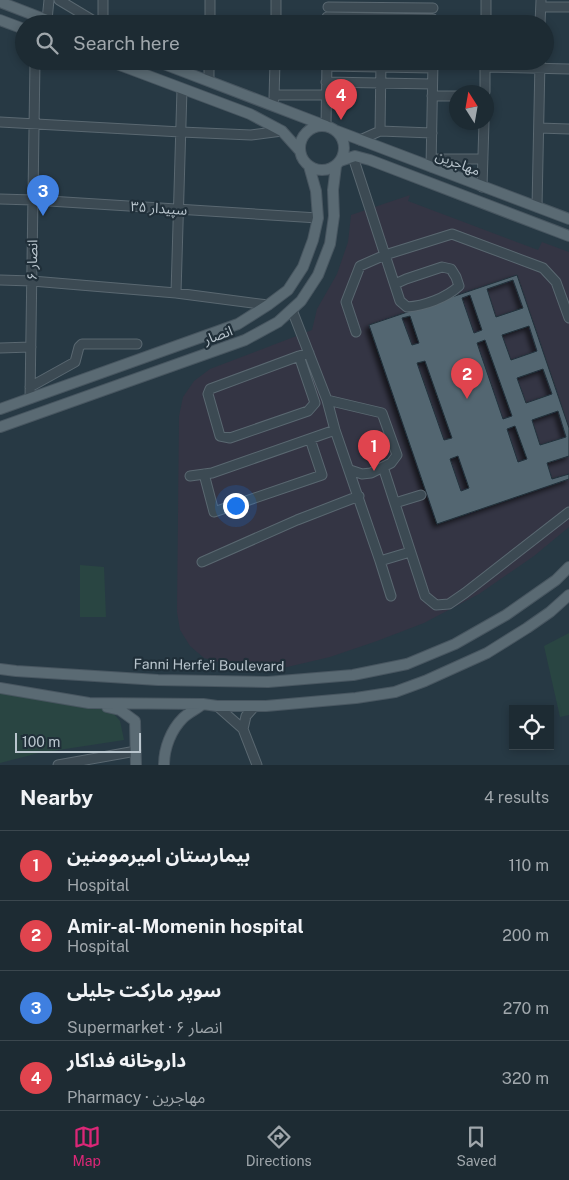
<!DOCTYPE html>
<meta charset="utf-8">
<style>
:root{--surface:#1d2b33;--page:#2a373f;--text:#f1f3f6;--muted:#a0a7ac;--line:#3b474e;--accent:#db2777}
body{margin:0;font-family:"Public Sans","Noto Sans Arabic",sans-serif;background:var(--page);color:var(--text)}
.controls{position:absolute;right:15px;bottom:15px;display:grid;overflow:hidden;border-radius:0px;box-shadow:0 2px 8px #0003}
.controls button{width:45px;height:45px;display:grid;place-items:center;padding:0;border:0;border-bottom:1px solid var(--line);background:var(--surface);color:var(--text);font:25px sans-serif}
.compass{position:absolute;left:449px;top:85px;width:45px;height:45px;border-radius:50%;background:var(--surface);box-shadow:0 2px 8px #0003;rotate:349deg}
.scale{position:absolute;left:15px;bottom:12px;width:126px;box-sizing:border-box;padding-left:5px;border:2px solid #b9c5cd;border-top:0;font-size:14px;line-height:18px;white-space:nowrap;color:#b9c5cd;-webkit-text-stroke:4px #202f39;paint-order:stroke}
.you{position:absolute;left:235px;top:505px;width:18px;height:18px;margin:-12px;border:4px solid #fff;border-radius:50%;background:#1a73e8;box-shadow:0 0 0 8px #1a73e833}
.badge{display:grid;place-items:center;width:32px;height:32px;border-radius:50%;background:var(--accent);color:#fff;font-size:16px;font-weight:700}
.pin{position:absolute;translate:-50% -41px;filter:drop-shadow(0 1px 2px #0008)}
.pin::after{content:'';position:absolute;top:26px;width:18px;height:15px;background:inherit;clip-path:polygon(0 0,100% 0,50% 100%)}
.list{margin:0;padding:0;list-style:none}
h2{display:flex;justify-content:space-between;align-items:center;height:65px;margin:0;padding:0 20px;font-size:21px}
h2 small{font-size:16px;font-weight:400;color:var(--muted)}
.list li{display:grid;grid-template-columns:32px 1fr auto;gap:15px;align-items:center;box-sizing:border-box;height:70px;padding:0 20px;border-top:1px solid var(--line)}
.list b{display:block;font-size:19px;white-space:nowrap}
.list p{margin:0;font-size:16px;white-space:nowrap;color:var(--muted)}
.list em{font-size:16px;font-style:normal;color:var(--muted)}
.icon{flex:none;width:28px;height:28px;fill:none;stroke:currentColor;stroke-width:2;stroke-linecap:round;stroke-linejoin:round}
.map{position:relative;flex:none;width:569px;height:765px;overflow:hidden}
.search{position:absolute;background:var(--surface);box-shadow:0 2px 8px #0003;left:15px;right:15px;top:15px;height:55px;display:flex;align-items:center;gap:12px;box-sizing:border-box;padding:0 18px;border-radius:28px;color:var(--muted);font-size:19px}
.sheet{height:345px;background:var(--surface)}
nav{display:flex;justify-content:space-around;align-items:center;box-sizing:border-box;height:70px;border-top:1px solid var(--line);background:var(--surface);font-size:14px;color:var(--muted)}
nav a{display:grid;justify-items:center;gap:2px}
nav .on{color:var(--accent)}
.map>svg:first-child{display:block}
.medical{fill:#343544}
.green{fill:#294542}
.building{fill:#536671;stroke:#22313b;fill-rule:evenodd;filter:url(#shadow)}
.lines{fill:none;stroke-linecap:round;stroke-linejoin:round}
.minor-casing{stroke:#5a6871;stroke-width:11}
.major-casing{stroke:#485660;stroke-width:12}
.minor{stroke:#3c4a53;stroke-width:9}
.major{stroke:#5a6a73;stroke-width:10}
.labels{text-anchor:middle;stroke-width:4.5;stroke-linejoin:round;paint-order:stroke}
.street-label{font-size:14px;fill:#b9c5cd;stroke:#202f39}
</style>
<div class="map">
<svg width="569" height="765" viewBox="0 0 569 765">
<defs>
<filter id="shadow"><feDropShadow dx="-3.5" dy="3.5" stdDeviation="2.5" flood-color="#0009"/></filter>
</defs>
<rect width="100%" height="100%" fill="#273944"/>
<path class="medical" d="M410,195l-2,6 130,49 4,-8 27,10v275l-35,29 -55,38 -55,29 -47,18 -47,16 -47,11 -61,-5 -18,-5 -14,-12 -10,-16 -3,-18 2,-196 4,-19 11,-16 16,-12 102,-39 5,-21 20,-35 11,-32 3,-27z"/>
<path class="green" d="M80,565l24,2 2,50h-26z
M569,633v82l-9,2 -16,-71z
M0,689l105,14 15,18 4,19 -85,13 -39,10z"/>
<path class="building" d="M517,275l52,153v28l-22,7 5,16 17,-5v5l-132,45 -68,-199zM513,280l10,28 -27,9 -9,-28zM470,295l12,35 -8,3 -12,-35zM410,316l9,27 -7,2 -10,-27zM529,326l8,25 -26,9 -9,-25zM485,340l27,76 -9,3 -26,-76zM425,361l27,77 -8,2 -27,-77zM543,369l9,25 -26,9 -9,-25zM558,411l8,26 -26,8 -8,-25zM515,426l12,33 -9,3 -11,-33zM458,456l11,32 -8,3 -11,-32z"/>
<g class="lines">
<defs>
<path id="minor" d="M59,0l40,24
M103,0v24
M328,7l105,1
M541,7h28
M327,17l106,2
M47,20l2,-20
M210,24v-24
M276,24v-24
M486,24v-24
M540,24l1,-24
M327,66l106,2
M485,67l84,2
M209,81v-20
M326,82l106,2
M485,92v-31
M274,95h52
M432,96h24
M274,99l1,-38
M0,122l181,10 70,3 31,-4
M326,126l1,-65
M539,128l30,1
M380,131l1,-70
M360,140l20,-9 52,2
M353,157l47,144 7,6c17,-1 39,-9 52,-21l-3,-9 -5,-8 -9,-2 -36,12 -11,5
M431,159h52
M431,167l2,-106
M482,187l2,-65
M0,199l33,1 285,18
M537,207l3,-146
M0,280l32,1 144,12 92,12
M176,293l6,-204
M292,310l35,90 8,30 45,131 11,35
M356,332l-10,-30 14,-36 25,-11 67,-21 91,34 13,14 13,36
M0,348l31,-1
M299,356l16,47 -7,8 -78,27 -10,-2 -12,-42 2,-5 89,-33 10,-3
M30,387l45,-25 4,-15 3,-3h55
M30,398l5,-337
M327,400l55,13 15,42 -6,8 -20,10 -9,1 -12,-4
M383,467l42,129 11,9 13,-1 16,-11 104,-81
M204,474l10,38 108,-37 -12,-36
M190,476l22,-3 123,-43
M395,503l26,-8
M380,561l30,-9
M202,562l95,-42 62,-24
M217,706l26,23 14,36
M243,729l3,-13 8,-9 6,-1
M58,765l78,-14"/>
<path id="major" d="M0,2l57,22
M0,20l24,9
M109,61l141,53 32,17 18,20
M156,61l170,65
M300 148a22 22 0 1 1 44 0a22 22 0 1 1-44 0Z
M337,131l232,88
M340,161l15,-5 15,4 199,76
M0,409l238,-85 30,-19 20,-15 15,-23 10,-27 5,-22 -2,-27 -7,-25
M0,427l245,-87 33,-18 23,-21 17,-26 12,-31 4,-28 -1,-26 3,-24
M0,669l16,2 142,9 110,2 85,-7 54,-11 48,-20 51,-29 50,-35 13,-13
M0,688l89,15 114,1 14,2h49l90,-8 39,-6 30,-11 62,-28 40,-25 23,-16 19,-17
M107,707l13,3 15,11 1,44
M164,765c0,-17 7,-35 19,-47 6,-6 14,-9 20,-14"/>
</defs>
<use href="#minor" class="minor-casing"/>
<use href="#major" class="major-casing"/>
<use href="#minor" class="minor"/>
<use href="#major" class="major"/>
</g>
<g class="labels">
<g class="street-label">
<text transform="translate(458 163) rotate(21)" y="5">مهاجرین</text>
<text transform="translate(159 208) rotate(4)" y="5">سپیدار ۳۵</text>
<text transform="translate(32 260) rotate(-89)" y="5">انصار ۶</text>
<text transform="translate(218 335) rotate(-20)" y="5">انصار</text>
<text transform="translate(209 665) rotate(1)" y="5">Fanni Herfe'i Boulevard</text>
</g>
</g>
</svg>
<div class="controls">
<button><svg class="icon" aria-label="locate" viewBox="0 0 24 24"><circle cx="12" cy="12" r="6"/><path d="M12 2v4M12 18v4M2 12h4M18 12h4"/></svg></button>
</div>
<svg class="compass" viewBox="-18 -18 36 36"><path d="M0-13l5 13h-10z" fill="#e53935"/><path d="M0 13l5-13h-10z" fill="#a0a7ac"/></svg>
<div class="scale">100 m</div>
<div class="you"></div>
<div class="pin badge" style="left:374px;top:471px;background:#e0444e">1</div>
<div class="pin badge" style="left:467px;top:399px;background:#e0444e">2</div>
<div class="pin badge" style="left:43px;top:216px;background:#3f7fe0">3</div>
<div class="pin badge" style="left:341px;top:120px;background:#e0444e">4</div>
<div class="search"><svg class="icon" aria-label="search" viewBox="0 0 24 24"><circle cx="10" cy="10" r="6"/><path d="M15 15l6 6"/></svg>Search here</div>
</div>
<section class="sheet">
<h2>Nearby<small>4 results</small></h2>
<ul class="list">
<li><span class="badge" style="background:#e0444e">1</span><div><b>بیمارستان امیرمومنین</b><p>Hospital</p></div><em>110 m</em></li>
<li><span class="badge" style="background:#e0444e">2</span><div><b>Amir-al-Momenin hospital</b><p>Hospital</p></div><em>200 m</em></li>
<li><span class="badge" style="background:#3f7fe0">3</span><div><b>سوپر مارکت جلیلی</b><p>Supermarket · انصار ۶</p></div><em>270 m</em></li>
<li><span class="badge" style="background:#e0444e">4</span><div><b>داروخانه فداکار</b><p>Pharmacy · مهاجرین</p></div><em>320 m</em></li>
</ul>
</section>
<nav>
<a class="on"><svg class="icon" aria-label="map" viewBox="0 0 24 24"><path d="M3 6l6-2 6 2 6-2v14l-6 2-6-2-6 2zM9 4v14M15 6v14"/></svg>Map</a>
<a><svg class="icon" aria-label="directions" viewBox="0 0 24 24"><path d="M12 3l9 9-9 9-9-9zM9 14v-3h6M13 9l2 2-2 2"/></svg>Directions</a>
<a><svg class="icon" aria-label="saved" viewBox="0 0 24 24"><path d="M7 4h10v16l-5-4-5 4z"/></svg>Saved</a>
</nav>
